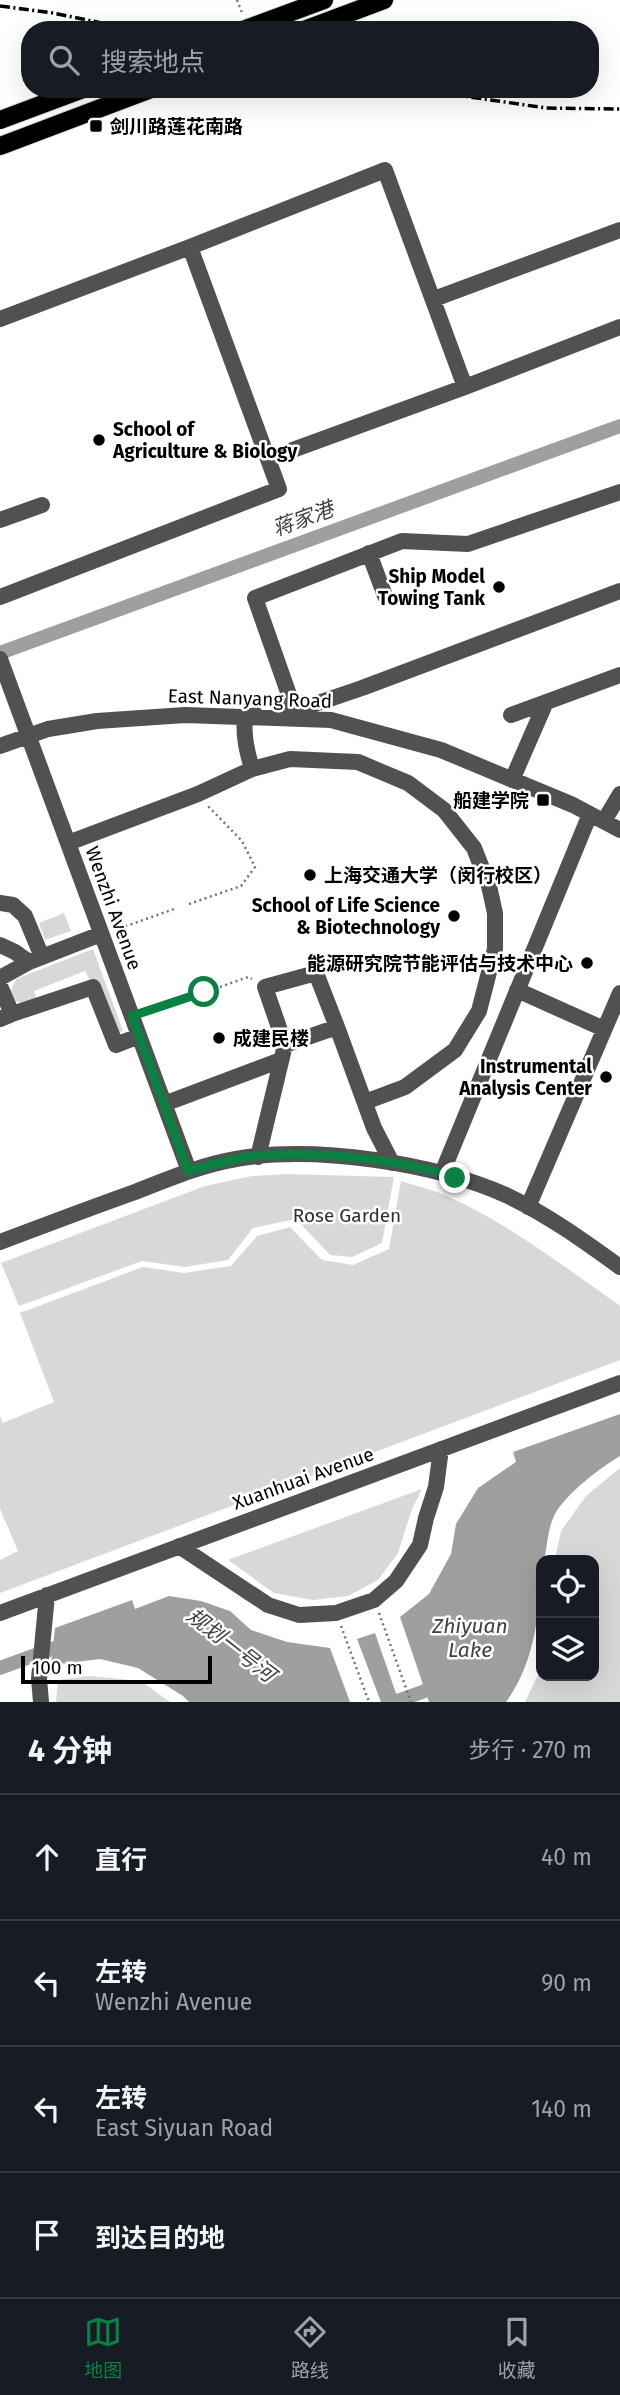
<!DOCTYPE html>
<html lang="zh">
<meta charset="utf-8">
<style>
:root{--surface:#171b24;--page:#20242c;--text:#f1f3f6;--muted:#9ea1a6;--line:#363941;--accent:#0b8043}
body{margin:0;font-family:"Fira Sans","Noto Sans SC",sans-serif;background:var(--page);color:var(--text)}
.controls{position:absolute;right:21px;bottom:21px;display:grid;overflow:hidden;border-radius:14px;box-shadow:0 7px 28px #0002}
.controls button{width:63px;height:63px;display:grid;place-items:center;padding:0;border:0;border-bottom:2px solid var(--line);background:var(--surface);color:var(--text);font:35px sans-serif}
.scale{position:absolute;left:21px;bottom:18px;width:191px;box-sizing:border-box;padding-left:7px;border:4px solid #000;border-top:0;font-size:19px;line-height:24px;white-space:nowrap;color:#000;-webkit-text-stroke:5px #fff;paint-order:stroke}
.stop{position:absolute;width:21px;height:21px;margin:-16px;border:5px solid #0b8043;border-radius:50%;background:#fff}
.stop.end{background:#0b8043;border-color:#fff;box-shadow:0 2px 7px #0008}
.list{margin:0;padding:0;list-style:none}
h2{display:flex;justify-content:space-between;align-items:center;height:91px;margin:0;padding:0 28px;font-size:30px}
h2 small{font-size:23px;font-weight:400;color:var(--muted)}
.list li{display:grid;grid-template-columns:46px 1fr auto;gap:21px;align-items:center;box-sizing:border-box;height:126px;padding:0 28px;border-top:2px solid var(--line)}
.list b{display:block;font-size:26px;white-space:nowrap}
.list p{margin:0;font-size:23px;white-space:nowrap;color:var(--muted)}
.list em{font-size:23px;font-style:normal;color:var(--muted)}
.icon{flex:none;width:38px;height:38px;fill:none;stroke:currentColor;stroke-width:2;stroke-linecap:round;stroke-linejoin:round}
.map{position:relative;flex:none;width:620px;height:1702px;overflow:hidden}
.search{position:absolute;background:var(--surface);box-shadow:0 7px 28px #0002;left:21px;right:21px;top:21px;height:77px;display:flex;align-items:center;gap:18px;box-sizing:border-box;padding:0 24px;border-radius:28px;color:var(--muted);font-size:26px}
.sheet{height:595px;background:var(--surface)}
nav{display:flex;justify-content:space-around;align-items:center;box-sizing:border-box;height:98px;border-top:2px solid var(--line);background:var(--surface);font-size:19px;color:var(--muted)}
nav a{display:grid;justify-items:center;gap:4px}
nav .on{color:var(--accent)}
.map>svg:first-child{display:block}
.green{fill:#d8d8d8}
.water{fill:#9f9f9f}
.lines{fill:none;stroke-linecap:round;stroke-linejoin:round}
.canal{stroke:#9f9f9f;stroke-width:14}
.major-casing{stroke:#dbdbdb;stroke-width:20}
.path{stroke:#737373;stroke-width:2.5;stroke-dasharray:2 3.5;stroke-linecap:butt}
.minor{stroke:#515151;stroke-width:16}
.major{stroke:#000;stroke-width:18}
.rail{stroke:#000;stroke-width:3.5;stroke-dasharray:10 3.5 2 3.5;stroke-linecap:butt}
.route{stroke:#0b8043;stroke-width:9}
.poi-dot{fill:#000;stroke:#fff;stroke-width:2.5}
.labels{text-anchor:middle;stroke-width:5;stroke-linejoin:round;paint-order:stroke}
.poi-label{font-size:19px;font-weight:bold;fill:#000;stroke:#fff;text-anchor:end}
.street-label{font-size:19px;fill:#000;stroke:#fff}
.park-label{font-size:19px;fill:#2f2f2f;stroke:#fff}
.water-label{font-size:21px;font-style:italic;fill:#404040;stroke:#fff}
</style>
<div class="map">
<svg width="620" height="1702" viewBox="0 0 620 1702">
<rect width="100%" height="100%" fill="#fff"/>
<path class="green" d="M64,913l7,18 -26,9 -6,-17z
M93,949l30,82 -5,2 -33,-62 -51,20 3,10 -11,4 -11,-4 -4,-11 5,-11z
M287,1174l107,3 -12,66 -30,14 -22,-2 -34,-36 -43,9 -25,32 -43,7 -43,-6 -123,45 -18,-43 204,-77 47,-10z
M401,1181c12,4 24,7 36,11 63,25 128,75 183,114v54l-620,233v-33l18,-9 -18,-42v-93l3,7 51,-21 -34,-89 123,-46 41,6 47,-7 26,-30 33,-9 32,33 31,5 36,-16z
M620,1468v234h-95l16,-33v7h53v-116h-39l6,-29 25,-35z
M422,1489l-10,20 -14,44 -20,27 -30,16 -35,4 -39,-7 -46,-33z
M90,1676l51,5 29,21h-114l2,-22z"/>
<path class="water" d="M620,1414v42c-20,12 -56,39 -66,60 -6,13 -7,31 -10,44h-3c0,48 -6,103 -35,142h-77l-29,-85 29,-23 22,-40 5,-30 22,-36 38,-26 -3,-10z
M169,1596l32,5 29,10 21,19 36,12 43,6 20,54h-161l-6,-6 -45,-28 -38,-9 -49,6 4,-37 77,-28 3,9z
M375,1633l24,69h-18l-24,-63z"/>
<g class="lines">
<path class="canal" d="M0,653l620,-227
M0,1668l71,-26
M394,1702l31,-11 14,-11"/>
<defs>
<path id="major" d="M243,30l81,-30
M304,30l80,-30
M0,120l83,-31
M0,146l151,-57"/>
</defs>
<use href="#major" class="major-casing"/>
<path class="path" d="M237,0l6,15
M189,904l52,-18 14,-19 -13,-26 -35,-36
M115,930l62,-22
M220,987l28,-10 4,2
M145,1012l59,-20
M379,1613l32,89
M341,1626l28,76"/>
<path class="minor" d="M190,247l195,-77 80,217
M434,299l186,-69
M0,319l190,-72 89,242 -279,108
M268,459l197,-72 155,-60
M0,520l42,-15
M369,553l16,43
M0,659l189,512
M294,709l-39,-111 147,-57 66,3 152,-52
M285,710l27,-5 50,-17 258,-97
M511,715l109,-40
M0,746l48,-17 49,-8 88,-6 146,5 110,30 132,55 47,25
M252,769c-5,-18 -9,-33 -7,-52l11,-2
M512,780l34,-78
M604,821l16,-27
M68,843l130,-49 54,-25 38,-10 68,3 50,21 36,27 30,38 15,38 6,27v36l-16,62 -24,39 -50,37 -40,15
M0,903l13,2 12,11 17,41
M0,945l15,7 14,10
M0,978l29,-16 72,-28
M0,986l12,28 -12,5
M517,990l87,39
M12,1014l81,-27 23,58 23,-9
M285,1045l-20,-58 51,-14 21,54
M164,1104l117,-44
M258,1157l27,-112 52,-18 37,101 18,35
M442,1173l148,-359
M528,1207l92,-214
M0,1242c45,-17 90,-34 135,-50 33,-13 66,-27 101,-33 78,-14 200,4 272,37 40,19 76,45 112,71
M179,1546l89,59 31,10 37,-2 38,-13 22,-19 24,-36 6,-27 10,-31 5,-38
M0,1613l620,-230
M41,1702l-2,-23 8,-84"/>
<use href="#major" class="major"/>
<path class="rail" d="M0,6l53,7 83,17
M415,89l131,19 74,1"/>
</g>
<g class="lines">
<path class="route" d="M204,992l-72,24 56,155c16,-4 32,-9 48,-12 57,-11 164,-1 219,19"/>
</g>
<g class="poi-dot">
<rect x="89" y="119" width="14" height="14" rx="3.5"/>
<circle cx="99" cy="440" r="7"/>
<circle cx="499" cy="587" r="7"/>
<rect x="536" y="793" width="14" height="14" rx="3.5"/>
<circle cx="310" cy="875" r="7"/>
<circle cx="454" cy="916" r="7"/>
<circle cx="587" cy="963" r="7"/>
<circle cx="219" cy="1038" r="7"/>
<circle cx="606" cy="1077" r="7"/>
</g>
<g class="labels">
<g class="poi-label">
<text x="110" y="133" text-anchor="start">剑川路莲花南路</text>
<text x="113" y="436" text-anchor="start">School of<tspan x="113" dy="22">Agriculture &amp; Biology</tspan></text>
<text x="485" y="583">Ship Model<tspan x="485" dy="22">Towing Tank</tspan></text>
<text x="529" y="807">船建学院</text>
<text x="324" y="882" text-anchor="start">上海交通大学（闵行校区）</text>
<text x="440" y="912">School of Life Science<tspan x="440" dy="22">&amp; Biotechnology</tspan></text>
<text x="573" y="970">能源研究院节能评估与技术中心</text>
<text x="233" y="1045" text-anchor="start">成建民楼</text>
<text x="592" y="1073">Instrumental<tspan x="592" dy="22">Analysis Center</tspan></text>
</g>
<g class="street-label">
<text transform="translate(250 698) rotate(2)" y="7">East Nanyang Road</text>
<text transform="translate(114 908) rotate(70)" y="7">Wenzhi Avenue</text>
<text transform="translate(303 1478) rotate(-20)" y="7">Xuanhuai Avenue</text>
</g>
<g class="park-label">
<text x="347" y="1222">Rose Garden</text>
</g>
<g class="water-label">
<text transform="translate(303 519) rotate(-20)" y="7">蒋家港</text>
<text x="470" y="1633">Zhiyuan<tspan x="470" dy="24">Lake</tspan></text>
<text transform="translate(231 1645) rotate(38)" y="7">规划一号河</text>
</g>
</g>
</svg>
<div class="controls">
<button><svg class="icon" aria-label="locate" viewBox="0 0 24 24"><circle cx="12" cy="12" r="6"/><path d="M12 2v4M12 18v4M2 12h4M18 12h4"/></svg></button>
<button><svg class="icon" aria-label="layers" viewBox="0 0 24 24"><path d="M12 4l9 5-9 5-9-5zM3 14l9 5 9-5"/></svg></button>
</div>
<div class="scale">100 m</div>
<div class="stop" style="left:204px;top:992px"></div>
<div class="stop end" style="left:455px;top:1178px"></div>
<div class="search"><svg class="icon" aria-label="search" viewBox="0 0 24 24"><circle cx="10" cy="10" r="6"/><path d="M15 15l6 6"/></svg>搜索地点</div>
</div>
<section class="sheet">
<h2>4 分钟<small>步行 · 270 m</small></h2>
<ul class="list">
<li><svg class="icon" aria-label="ahead" viewBox="0 0 24 24"><path d="M12 20V5M6 11l6-6 6 6"/></svg><div><b>直行</b></div><em>40 m</em></li>
<li><svg class="icon" aria-label="left" viewBox="0 0 24 24"><path d="M17 20v-9H6M10 6l-5 5 5 5"/></svg><div><b>左转</b><p>Wenzhi Avenue</p></div><em>90 m</em></li>
<li><svg class="icon" aria-label="left" viewBox="0 0 24 24"><path d="M17 20v-9H6M10 6l-5 5 5 5"/></svg><div><b>左转</b><p>East Siyuan Road</p></div><em>140 m</em></li>
<li><svg class="icon" aria-label="arrive" viewBox="0 0 24 24"><path d="M6 21V4h12l-3 4 3 4H6"/></svg><div><b>到达目的地</b></div></li>
</ul>
</section>
<nav>
<a class="on"><svg class="icon" aria-label="map" viewBox="0 0 24 24"><path d="M3 6l6-2 6 2 6-2v14l-6 2-6-2-6 2zM9 4v14M15 6v14"/></svg>地图</a>
<a><svg class="icon" aria-label="directions" viewBox="0 0 24 24"><path d="M12 3l9 9-9 9-9-9zM9 14v-3h6M13 9l2 2-2 2"/></svg>路线</a>
<a><svg class="icon" aria-label="saved" viewBox="0 0 24 24"><path d="M7 4h10v16l-5-4-5 4z"/></svg>收藏</a>
</nav>
